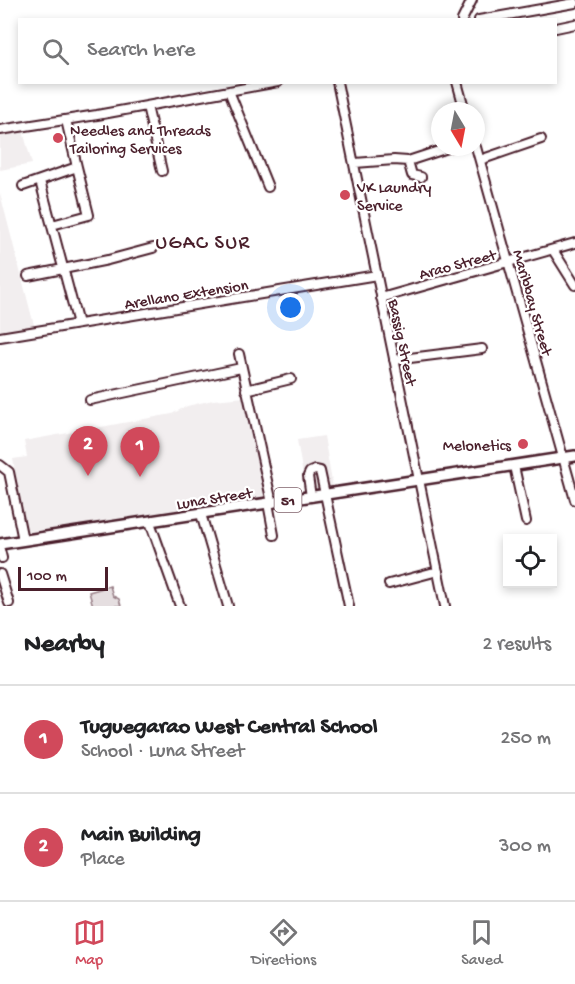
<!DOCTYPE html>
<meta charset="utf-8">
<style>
:root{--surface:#fff;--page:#f2f2f2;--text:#202124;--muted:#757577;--line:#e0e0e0;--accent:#d1495b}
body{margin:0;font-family:"Gochi Hand",sans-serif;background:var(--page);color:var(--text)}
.controls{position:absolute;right:18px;bottom:18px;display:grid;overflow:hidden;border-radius:0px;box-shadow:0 3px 9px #0003}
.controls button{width:54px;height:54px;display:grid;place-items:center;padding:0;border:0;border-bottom:2px solid var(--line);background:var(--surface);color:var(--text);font:30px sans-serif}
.compass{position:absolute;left:431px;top:102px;width:54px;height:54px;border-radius:50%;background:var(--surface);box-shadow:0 3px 9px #0003;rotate:170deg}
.scale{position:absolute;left:18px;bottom:15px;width:90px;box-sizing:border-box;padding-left:6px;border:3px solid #4a1f2b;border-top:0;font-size:16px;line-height:21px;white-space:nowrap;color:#4a1f2b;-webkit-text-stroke:4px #fff;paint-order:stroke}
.you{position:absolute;left:291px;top:308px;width:21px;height:21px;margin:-15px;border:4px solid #fff;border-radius:50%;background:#1a73e8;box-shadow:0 0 0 9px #1a73e833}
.badge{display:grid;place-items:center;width:39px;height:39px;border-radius:50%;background:var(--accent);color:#fff;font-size:20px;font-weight:700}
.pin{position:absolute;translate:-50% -50px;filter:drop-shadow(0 2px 3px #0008)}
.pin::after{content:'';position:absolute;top:32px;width:21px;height:18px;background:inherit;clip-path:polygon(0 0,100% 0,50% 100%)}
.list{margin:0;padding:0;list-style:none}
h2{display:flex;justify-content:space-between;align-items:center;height:78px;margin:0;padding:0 24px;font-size:26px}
h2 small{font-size:20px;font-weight:400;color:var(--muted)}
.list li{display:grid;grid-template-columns:39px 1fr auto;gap:18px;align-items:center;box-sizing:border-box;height:108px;padding:0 24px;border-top:2px solid var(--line)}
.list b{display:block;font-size:22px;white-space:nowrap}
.list p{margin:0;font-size:20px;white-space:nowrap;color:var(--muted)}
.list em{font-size:20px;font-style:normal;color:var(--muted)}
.icon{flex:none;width:33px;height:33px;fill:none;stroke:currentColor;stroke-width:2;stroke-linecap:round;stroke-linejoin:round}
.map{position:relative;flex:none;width:575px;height:606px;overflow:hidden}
.search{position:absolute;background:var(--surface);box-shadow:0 3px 9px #0003;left:18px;right:18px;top:18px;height:66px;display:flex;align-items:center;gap:15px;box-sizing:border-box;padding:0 21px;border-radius:0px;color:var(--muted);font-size:22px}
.sheet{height:294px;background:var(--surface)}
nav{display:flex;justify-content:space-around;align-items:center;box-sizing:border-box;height:84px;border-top:2px solid var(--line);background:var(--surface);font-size:16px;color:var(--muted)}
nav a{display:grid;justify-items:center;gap:3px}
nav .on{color:var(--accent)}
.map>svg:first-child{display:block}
.built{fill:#f2eeef}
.grass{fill:#e5dee0;stroke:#987e86;stroke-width:1.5}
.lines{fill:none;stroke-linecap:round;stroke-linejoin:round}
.minor-casing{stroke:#4a1f2b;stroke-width:12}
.major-casing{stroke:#4a1f2b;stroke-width:14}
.minor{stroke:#fff;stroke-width:8}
.major{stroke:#fff;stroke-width:9}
.poi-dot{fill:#d1495b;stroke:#fff;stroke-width:2}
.labels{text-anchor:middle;stroke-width:4.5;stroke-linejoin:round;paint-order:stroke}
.shield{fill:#fff;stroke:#80626b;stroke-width:1.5}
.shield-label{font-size:15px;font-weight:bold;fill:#4a1f2b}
.poi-label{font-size:16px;fill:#4a1f2b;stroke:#fff;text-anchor:start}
.street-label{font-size:16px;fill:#4a1f2b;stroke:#fff}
.quarter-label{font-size:20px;letter-spacing:1.5px;fill:#4a1f2b;stroke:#fff}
</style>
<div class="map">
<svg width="575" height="606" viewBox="0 0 575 606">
<rect width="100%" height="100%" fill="#fff"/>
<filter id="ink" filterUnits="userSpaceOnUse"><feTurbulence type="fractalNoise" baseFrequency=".0167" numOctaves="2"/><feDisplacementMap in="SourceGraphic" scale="12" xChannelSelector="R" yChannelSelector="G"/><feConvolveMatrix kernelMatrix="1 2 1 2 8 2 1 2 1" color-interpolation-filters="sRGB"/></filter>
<g filter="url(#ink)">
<path class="built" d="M23,131l9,33 -32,6v-35z
M0,193l35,136 -35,5z
M246,397l23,98 -244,39 -12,-75 14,-2 -3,-16 148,-27 15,-8 26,-6z
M324,436l9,52 -27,5 -9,-53z"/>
<path class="grass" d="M110,586l3,10 6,3 2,7h-28l-4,-14z"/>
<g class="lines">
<defs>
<path id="minor" d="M462,20l10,-20
M479,20l96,-17
M556,28l19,-4
M337,82l108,524
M457,82l8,29
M229,91l39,96
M147,106l15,65
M0,130l97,-15 181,-33
M476,147l99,353
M480,160l61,-21
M408,161l43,-14
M355,163l39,-3 14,1 4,14 9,2
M40,181l38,143
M23,186l54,-19 -11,-47
M52,225l37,-10 -12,-48
M553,250l22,35
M28,276l80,-16 45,-12
M381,298l194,-55
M0,337l377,-62
M239,354l33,149
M394,360l88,-11
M246,390l45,-11
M90,400l151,-32
M0,465l9,7 14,68
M514,466l12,55
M311,497l-3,-21 2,-4 5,-2 5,1 29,135
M268,503l6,32
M201,514l27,92
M150,522l30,84
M0,550l2,8
M0,574l9,29
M389,584l49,-13"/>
<path id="major" d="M0,544l575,-88"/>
</defs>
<use href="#minor" class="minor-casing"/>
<use href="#major" class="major-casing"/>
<use href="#minor" class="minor"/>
<use href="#major" class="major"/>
</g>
</g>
<g class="poi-dot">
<circle cx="58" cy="138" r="6"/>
<circle cx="345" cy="195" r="6"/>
<circle cx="523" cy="444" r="6"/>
</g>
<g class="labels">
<rect class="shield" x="274.5" y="488" width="27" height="24" rx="4.5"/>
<g class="shield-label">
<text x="288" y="505">51</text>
</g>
<g class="poi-label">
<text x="70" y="135">Needles and Threads<tspan x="70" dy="18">Tailoring Services</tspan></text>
<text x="357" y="192">VK Laundry<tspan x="357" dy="18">Service</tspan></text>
<text x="511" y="450" text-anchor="end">Melonetics</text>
</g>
<g class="street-label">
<text transform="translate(457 263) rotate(-15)" y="6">Arao Street</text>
<text transform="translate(186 293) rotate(-9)" y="6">Arellano Extension</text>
<text transform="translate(534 302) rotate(74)" y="6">Maribbay Street</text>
<text transform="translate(404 342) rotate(78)" y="6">Bassig Street</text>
<text transform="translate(214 497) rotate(-9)" y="6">Luna Street</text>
</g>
<g class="quarter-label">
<text x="203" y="248">UGAC SUR</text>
</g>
</g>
</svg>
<div class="controls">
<button><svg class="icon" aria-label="locate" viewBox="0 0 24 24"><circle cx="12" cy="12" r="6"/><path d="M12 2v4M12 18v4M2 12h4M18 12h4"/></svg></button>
</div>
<svg class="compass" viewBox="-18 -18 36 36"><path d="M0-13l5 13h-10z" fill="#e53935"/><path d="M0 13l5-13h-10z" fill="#757577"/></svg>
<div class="scale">100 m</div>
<div class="you"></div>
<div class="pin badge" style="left:140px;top:477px">1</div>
<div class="pin badge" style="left:88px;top:476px">2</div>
<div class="search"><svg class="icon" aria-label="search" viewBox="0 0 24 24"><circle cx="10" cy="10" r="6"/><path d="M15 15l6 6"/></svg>Search here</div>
</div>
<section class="sheet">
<h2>Nearby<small>2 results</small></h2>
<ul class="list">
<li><span class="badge">1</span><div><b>Tuguegarao West Central School</b><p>School · Luna Street</p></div><em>250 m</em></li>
<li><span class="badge">2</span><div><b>Main Building</b><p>Place</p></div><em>300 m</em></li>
</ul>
</section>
<nav>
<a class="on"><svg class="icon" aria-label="map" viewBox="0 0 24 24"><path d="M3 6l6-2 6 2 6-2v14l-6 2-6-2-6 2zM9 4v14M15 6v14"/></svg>Map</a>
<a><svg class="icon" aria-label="directions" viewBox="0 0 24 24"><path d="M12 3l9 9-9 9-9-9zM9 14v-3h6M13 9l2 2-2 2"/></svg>Directions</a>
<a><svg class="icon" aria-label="saved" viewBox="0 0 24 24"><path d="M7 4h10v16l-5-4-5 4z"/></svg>Saved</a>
</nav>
